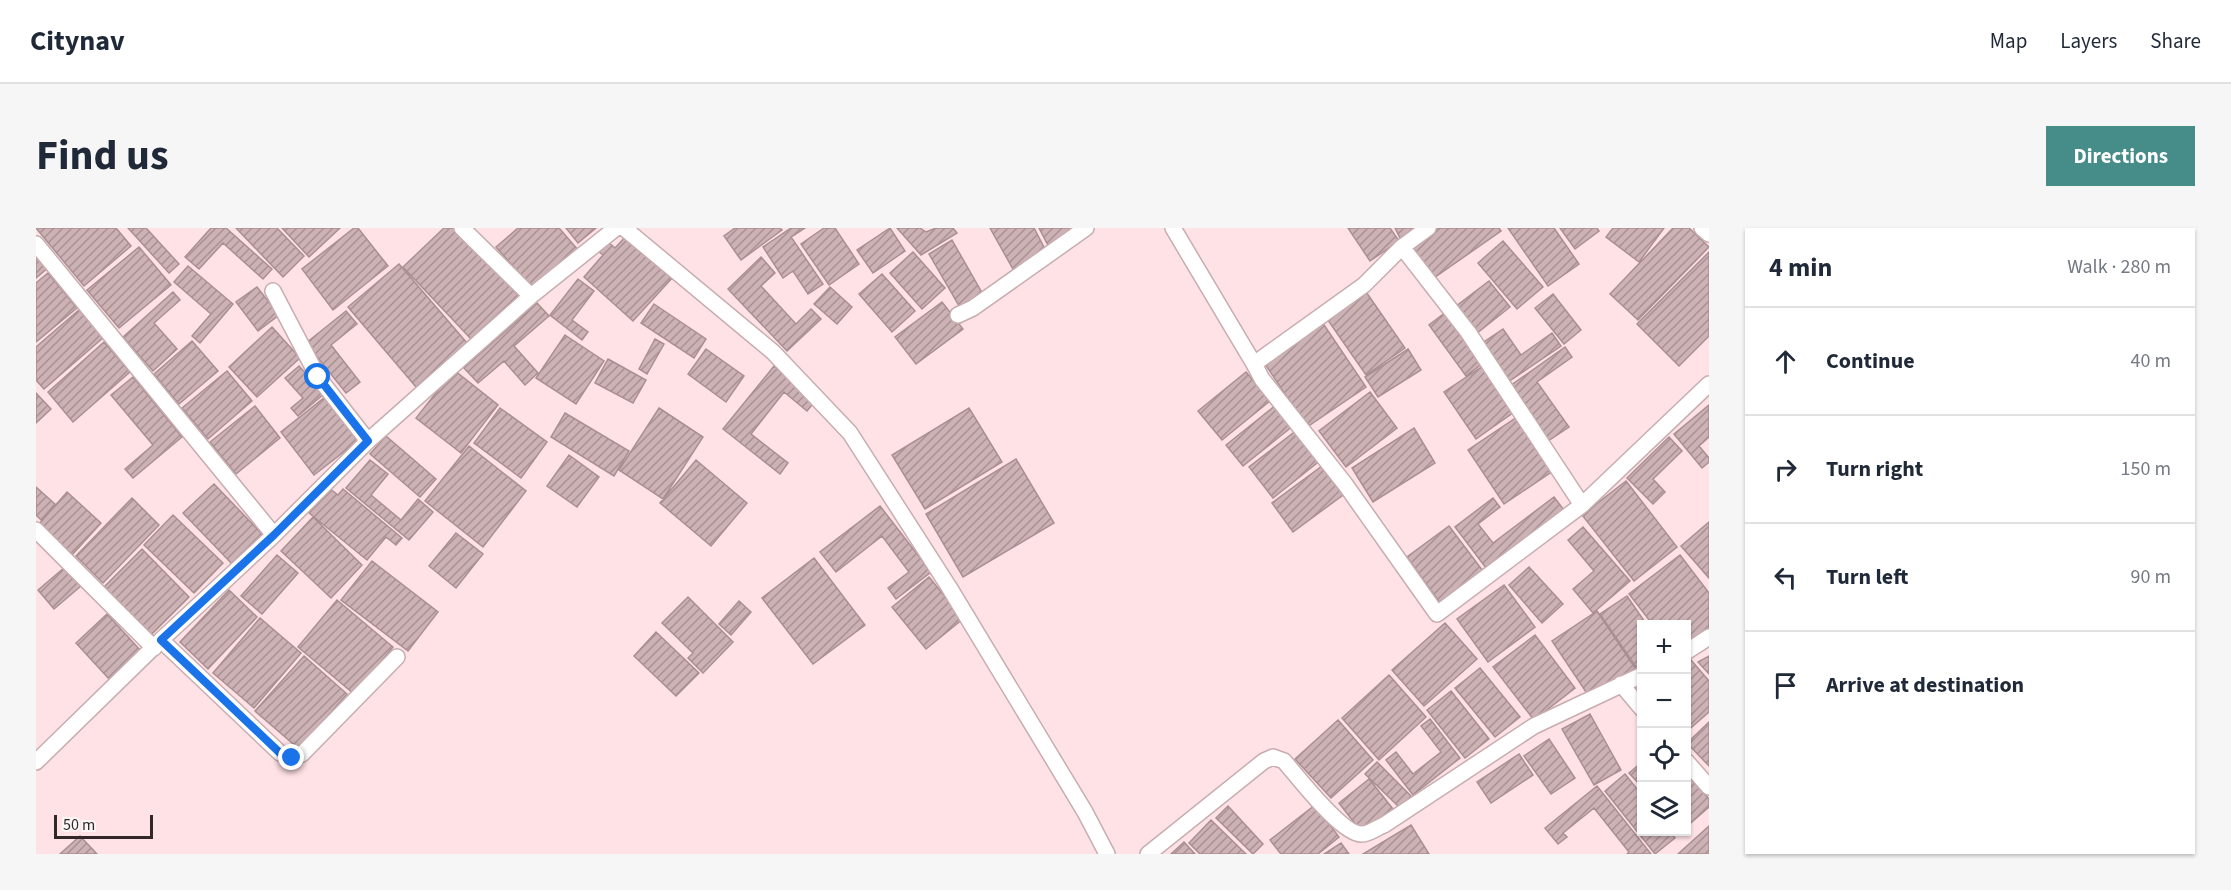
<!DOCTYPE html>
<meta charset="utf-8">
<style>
:root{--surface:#fff;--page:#f6f6f7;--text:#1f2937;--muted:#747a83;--line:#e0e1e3;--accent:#468d8a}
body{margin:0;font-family:"Source Sans 3",sans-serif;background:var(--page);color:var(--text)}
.controls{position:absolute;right:18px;bottom:18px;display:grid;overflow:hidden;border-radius:0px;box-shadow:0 2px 4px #0004}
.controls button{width:54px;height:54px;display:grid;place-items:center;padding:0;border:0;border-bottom:2px solid var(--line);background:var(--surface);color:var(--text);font:30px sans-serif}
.scale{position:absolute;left:18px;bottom:15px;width:99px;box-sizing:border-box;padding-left:6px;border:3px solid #322728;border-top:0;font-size:16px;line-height:21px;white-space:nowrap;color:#322728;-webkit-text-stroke:4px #fcf6f6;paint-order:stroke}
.stop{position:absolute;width:18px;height:18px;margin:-14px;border:4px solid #1a73e8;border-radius:50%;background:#fff}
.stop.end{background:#1a73e8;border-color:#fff;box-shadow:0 2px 6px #0008}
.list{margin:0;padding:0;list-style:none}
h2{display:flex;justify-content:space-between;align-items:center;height:78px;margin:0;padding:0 24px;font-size:26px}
h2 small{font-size:20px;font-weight:400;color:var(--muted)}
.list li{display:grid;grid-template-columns:39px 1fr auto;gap:18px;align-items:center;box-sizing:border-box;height:108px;padding:0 24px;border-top:2px solid var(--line)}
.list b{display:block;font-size:22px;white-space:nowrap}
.list em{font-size:20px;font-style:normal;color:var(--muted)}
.icon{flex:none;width:33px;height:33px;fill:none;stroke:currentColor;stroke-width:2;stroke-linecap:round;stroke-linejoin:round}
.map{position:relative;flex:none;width:1673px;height:626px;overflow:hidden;border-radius:0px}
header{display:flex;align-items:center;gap:36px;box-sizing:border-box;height:84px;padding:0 30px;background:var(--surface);border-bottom:2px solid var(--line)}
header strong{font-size:28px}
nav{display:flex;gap:33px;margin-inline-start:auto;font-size:21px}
.intro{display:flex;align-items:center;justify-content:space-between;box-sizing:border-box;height:144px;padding:0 36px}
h1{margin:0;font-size:42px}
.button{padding:15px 27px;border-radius:0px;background:var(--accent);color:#fff;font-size:21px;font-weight:700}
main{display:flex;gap:36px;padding:0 36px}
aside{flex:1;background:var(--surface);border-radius:0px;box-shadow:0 2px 4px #0004}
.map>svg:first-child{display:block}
.building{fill:url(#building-hatch);stroke:#aa8f92;stroke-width:1.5}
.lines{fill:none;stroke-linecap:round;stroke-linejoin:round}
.minor-casing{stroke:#c8adb0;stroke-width:18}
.minor{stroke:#fff;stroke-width:15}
.route{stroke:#1a73e8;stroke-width:8}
</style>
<header>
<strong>Citynav</strong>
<nav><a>Map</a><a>Layers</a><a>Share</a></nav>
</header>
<div class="intro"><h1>Find us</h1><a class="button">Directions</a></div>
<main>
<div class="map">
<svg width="1673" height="626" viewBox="0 0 1673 626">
<defs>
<pattern id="building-hatch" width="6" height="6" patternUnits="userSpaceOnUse" patternTransform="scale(1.5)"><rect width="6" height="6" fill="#cdb2b5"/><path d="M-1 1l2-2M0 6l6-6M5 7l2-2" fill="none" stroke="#a79193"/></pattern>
</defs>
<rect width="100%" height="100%" fill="#ffe2e5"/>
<path class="building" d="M0,0h80l15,18 -47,40z
M92,0h18l33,36 -10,9z
M175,0h15l46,41 -9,10 -40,-36 -24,26 -14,-12z
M200,0h41l27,28 -21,21z
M246,0h58l-31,29z
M318,0h4l30,38 -55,44 -31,-41z
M408,0h11l63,67 -47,44 -68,-72z
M482,0h41l19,22 -45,39 -37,-42z
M530,0h30l-18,15z
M699,0h45l2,2 -41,30 -17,-24z
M755,0h14l-14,9 32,47 -15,10 -15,-23 -10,7 -20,-31z
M788,0h11l24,36 -30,21 -28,-41z
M854,0l15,23 -32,22 -16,-23z
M861,0h23l6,4 10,-4h17l4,5 -36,22z
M954,0h44l13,25 -33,18z
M1003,0h35l-24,21z
M1312,0h42l9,13 -29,20z
M1359,0h21l-16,10z
M1401,0h62l2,3 -70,49 -22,-33z
M1472,0h46l25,36 -31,22z
M1524,0h37l2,3 -24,18z
M1577,0h51l-25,34 -33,-25z
M1637,0h16l20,19 -71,73 -28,-26z
M591,7l46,42 -40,44 -49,-44 19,-22 -6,-5 9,-10 9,8z
M916,12l33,58 -23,13 -33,-57z
M1467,13l40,46 -26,22 -39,-46z
M103,19l32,38 -52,43 -32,-38z
M0,23l13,16 -13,11z
M877,24l32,36 -23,21 -32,-36z
M1673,24v84l-30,30 -42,-42z
M725,29l14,16 -14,13 35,38 15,-15 10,10 -34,32 -59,-62z
M363,36l68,79 -51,44 -68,-80z
M152,38l45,38 -33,39 -8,-7 19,-22 -37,-32z
M12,45l29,35 -41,34v-59z
M846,46l33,37 -23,21 -33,-38z
M542,51l16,12 -22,29 16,12 -6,8 -32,-25z
M1453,53l21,26 -34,27 -21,-27z
M221,59l22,28 -21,16 -22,-29z
M794,59l22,20 -15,17 -23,-20z
M1328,61l41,59 -39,27 -41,-59z
M137,64l7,8 -26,23 23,26 -24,22 -30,-34z
M1517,66l28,36 -17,14 -29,-36z
M906,74l21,27 -47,35 -21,-27z
M501,75l12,13 -35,30 24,27 -13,12 -21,-24 -26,22 -14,-15z
M618,76l52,35 -12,19 -53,-35z
M44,81l24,28 -60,52 -8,-9v-33z
M310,83l11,13 -26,21 29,37 -14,11 -40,-50z
M1410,84l37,51 -17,13 -37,-51z
M1286,94l44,65 -59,40 -44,-66z
M236,99l28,31 -43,39 -28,-30z
M1467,101l18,26 31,-22 9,13 -53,36 -27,-38z
M529,107l39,26 -28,43 -40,-26z
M619,111l9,5 -17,30 -8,-5z
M156,113l26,30 -39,33 -25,-30z
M68,114l26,30 -57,50 -25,-30z
M1529,119l7,10 -35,25 32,45 -21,14 -38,-55z
M670,121l38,27 -18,26 -38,-28z
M1372,121l13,21 -43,27 -13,-20z
M572,131l38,21 -13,23 -38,-20z
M263,138l25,28 -26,22 -7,-8 12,-10 -18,-20z
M738,138l42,34 -9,11 -23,-19 -33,42 37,29 -8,11 -57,-45z
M1447,138l31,46 -38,27 -32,-47z
M418,142l44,35 -37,48 -45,-35z
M191,143l25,30 -44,38 -26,-31z
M1210,144l24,29 -48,39 -24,-29z
M97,149l49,60 -49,41 -8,-9 28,-24 -42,-50z
M1334,164l27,36 -51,39 -27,-36z
M0,165l15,16 -15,14z
M289,169l34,43 -45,35 -33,-43z
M1240,177l17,21 -50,40 -17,-21z
M1673,177v32l-10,9 10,12v4l-7,6 -28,-34z
M219,178l25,32 -44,36 -26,-32z
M464,180l47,34 -26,36 -47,-35z
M623,180l44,29 -40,62 -44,-29z
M933,180l33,54 -77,47 -33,-54z
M529,185l64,38 -15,25 -63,-39z
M1481,189l36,54 -49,33 -36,-54z
M1378,200l21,35 -62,39 -21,-34z
M1261,202l24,30 -48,38 -24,-31z
M350,208l50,43 -16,18 -50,-43z
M1633,209l13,14 -29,28 12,13 -12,12 -26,-26z
M433,218l57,45 -43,56 -58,-46z
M533,227l30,22 -22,30 -30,-21z
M980,231l38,64 -91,54 -37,-63z
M334,232l18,14 -17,21 30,25 17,-21 15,13 -24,28 -63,-52z
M660,232l51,43 -36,43 -51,-43z
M1286,238l21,29 -50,37 -21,-29z
M1590,253l51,66 -43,34 -52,-66z
M178,256l51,53 -31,29 -51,-53z
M0,259l19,17 -14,16 -5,-5z
M293,260l9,7 5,-6 59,49 -6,7 -10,-8 -19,23 -58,-47z
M31,264l34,31 -29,32 -33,-31z
M1518,269l13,17 -78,58 -34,-45 38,-29 7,9 -22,17 15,19z
M96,270l27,27 -56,58 -27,-27z
M844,278l51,66 -35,27 -8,-11 21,-16 -27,-36 -46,36 -16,-20z
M137,287l50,48 -29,30 -50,-48z
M277,289l49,48 -31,33 -50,-47z
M1673,294v56l-28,-32z
M1413,298l37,49 -43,32 -36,-50z
M1547,299l47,54 -37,32 -20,-24 21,-18 -26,-31z
M420,305l27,21 -27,34 -27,-22z
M106,321l47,48 -38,38 -47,-48z
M241,327l21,18 -36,41 -21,-18z
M1644,327l29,38v38l-23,17v-23h-33l-24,-31z
M778,330l51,67 -52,39 -51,-66z
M336,333l66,51 -30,39 -67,-51z
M29,339l16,19 -27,23 -16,-19z
M1493,339l34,37 -21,19 -33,-38z
M893,349l34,42 -37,30 -34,-42z
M1468,357l31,42 -47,35 -31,-43z
M193,362l28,27 -49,52 -28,-27z
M1591,368l20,29h-5v39l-6,3 -36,-53z
M652,369l45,45 -30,31 -15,-15 5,-5 -31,-30z
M301,372l56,47 -39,47 -56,-47z
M703,373l12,11 -20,23 -12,-11z
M1561,383l38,57 -45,30 -38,-57z
M71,386l33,36 -31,29 -33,-36z
M224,390l41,35 -47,55 -41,-35z
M1409,395l32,36 -53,47 -32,-36z
M620,404l43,41 -23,23 -42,-40z
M1499,407l40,53 -41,32 -41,-53z
M268,428l43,38 -48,55 -44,-38z
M1673,428v18l-11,-12z
M1655,432l18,21v31l-23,20v-68z
M1444,440l40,49 -25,20 -40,-49z
M1353,447l37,42 -47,43 -37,-42z
M1415,463l38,48 -24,19 -38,-48z
M1554,486l31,56 -27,15 -32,-56z
M1394,491l30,39 -47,37 -27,-35 10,-8 17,22 28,-22 -20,-26z
M1302,492l35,40 -42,38 -36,-39z
M1673,494v44l-22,-23z
M1513,511l26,39 -24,16 -27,-38z
M1483,526l14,21 -42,28 -14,-21z
M1341,534l34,34 -11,12 -35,-34z
M1606,534v25l-13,-14z
M1650,545l23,26v8l-23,20z
M1589,546l17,21v37h28l5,6 -20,16 -50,-63z
M1333,551l24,30 -30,25 -24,-31z
M1561,558l54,68h-24l2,-2 -35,-44 -31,25 4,4 -9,7 -13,-16z
M1279,577l24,32 -21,17h-37l-11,-14z
M1192,578l35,38 -10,10 -37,-36z
M1175,592l35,34h-46l-11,-11z
M1375,597l18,29h-66z
M1673,598v28h-31z
M44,608l17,18h-37z
M1148,614l11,12h-24z
M1305,615l8,11h-25z"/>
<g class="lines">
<defs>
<path id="minor" d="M426,0l69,68
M588,0l149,124 77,81 99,154 136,225 22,42
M1137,0l81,136
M1392,0l-26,19 -38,38 -110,79 8,15 83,105 92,130 145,-109 127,-121
M1666,0l7,6
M0,16l238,291
M1366,19l66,85 114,173
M237,63l45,86 50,64
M922,87l15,-7 113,-80
M0,302l118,118
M125,412l119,113 12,5 10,-4 95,-97
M1650,424l23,-15
M1585,456l21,25
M1650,533l23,26
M0,534l125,-122 113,-105 94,-94 163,-145 85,-68
M1112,626l116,-93 9,-4 11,4c14,16 58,74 78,73 7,0 16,-7 22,-9l150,-99 108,-51"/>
</defs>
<use href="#minor" class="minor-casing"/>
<use href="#minor" class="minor"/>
</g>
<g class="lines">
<path class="route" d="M256,530l-12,-5 -119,-113 113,-105 94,-94 -50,-64"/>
</g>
</svg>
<div class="controls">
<button>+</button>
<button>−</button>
<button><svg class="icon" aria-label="locate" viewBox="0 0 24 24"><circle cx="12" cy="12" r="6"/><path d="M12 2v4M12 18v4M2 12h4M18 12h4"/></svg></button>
<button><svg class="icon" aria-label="layers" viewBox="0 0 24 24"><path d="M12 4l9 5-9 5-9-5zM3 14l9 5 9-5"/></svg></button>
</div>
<div class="scale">50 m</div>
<div class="stop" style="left:282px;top:149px"></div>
<div class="stop end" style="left:256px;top:530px"></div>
</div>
<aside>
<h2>4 min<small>Walk · 280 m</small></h2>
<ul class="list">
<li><svg class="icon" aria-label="ahead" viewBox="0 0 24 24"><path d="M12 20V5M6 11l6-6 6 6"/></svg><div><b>Continue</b></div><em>40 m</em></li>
<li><svg class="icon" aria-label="right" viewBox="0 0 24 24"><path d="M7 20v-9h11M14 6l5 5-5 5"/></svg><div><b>Turn right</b></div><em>150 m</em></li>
<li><svg class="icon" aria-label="left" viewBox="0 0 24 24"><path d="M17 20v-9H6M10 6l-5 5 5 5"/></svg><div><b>Turn left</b></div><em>90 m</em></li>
<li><svg class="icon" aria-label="arrive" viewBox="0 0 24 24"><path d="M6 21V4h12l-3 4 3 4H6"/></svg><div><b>Arrive at destination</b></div></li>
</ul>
</aside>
</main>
